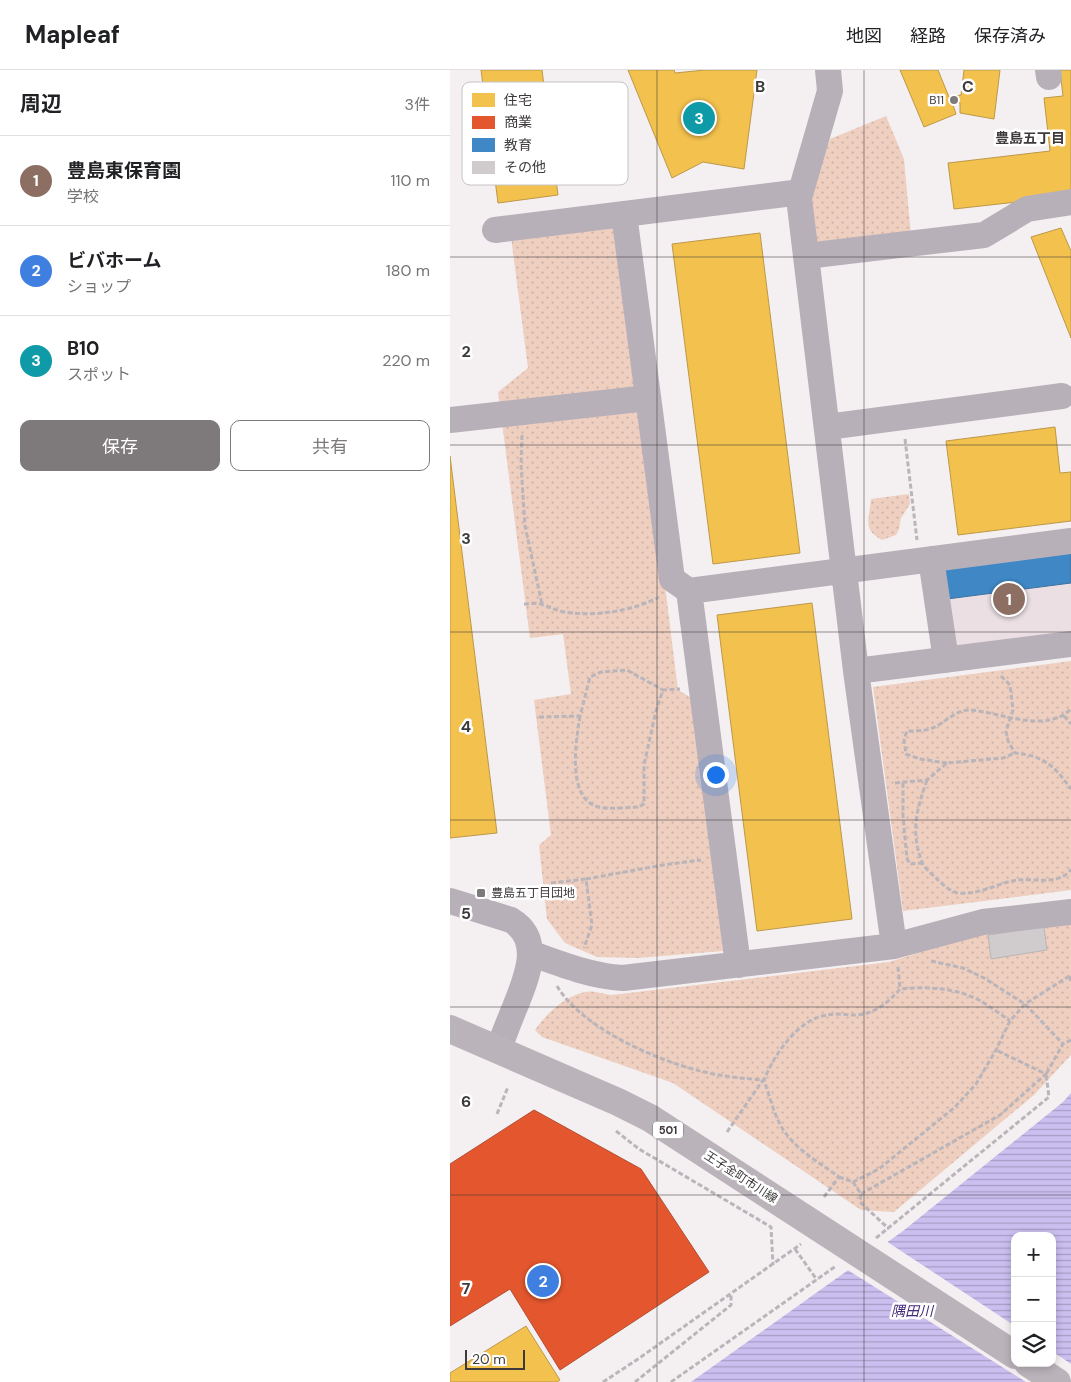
<!DOCTYPE html>
<html lang="ja">
<meta charset="utf-8">
<style>
:root{--surface:#fff;--page:#f2f2f2;--text:#202124;--muted:#757577;--line:#e0e0e0;--accent:#7e797b}
body{margin:0;font-family:"DM Sans","Noto Sans JP",sans-serif;background:var(--page);color:var(--text)}
.controls{position:absolute;right:15px;bottom:15px;display:grid;overflow:hidden;border-radius:10px;box-shadow:0 2px 8px #0003}
.controls button{width:45px;height:45px;display:grid;place-items:center;padding:0;border:0;border-bottom:1px solid var(--line);background:var(--surface);color:var(--text);font:25px sans-serif}
.scale{position:absolute;left:15px;bottom:12px;width:60px;box-sizing:border-box;padding-left:5px;border:2px solid #3e3a3c;border-top:0;font-size:14px;line-height:18px;white-space:nowrap;color:#3e3a3c;-webkit-text-stroke:4px #fff;paint-order:stroke}
.you{position:absolute;left:265px;top:704px;width:18px;height:18px;margin:-12px;border:4px solid #fff;border-radius:50%;background:#1a73e8;box-shadow:0 0 0 8px #1a73e833}
.badge{display:grid;place-items:center;width:32px;height:32px;border-radius:50%;background:var(--accent);color:#fff;font-size:16px;font-weight:700}
.pin{position:absolute;translate:-50% -50%;border:2px solid #fff;box-shadow:0 1px 5px #0006}
.list{margin:0;padding:0;list-style:none}
h2{display:flex;justify-content:space-between;align-items:center;height:65px;margin:0;padding:0 20px;font-size:21px}
h2 small{font-size:16px;font-weight:400;color:var(--muted)}
.list li{display:grid;grid-template-columns:32px 1fr auto;gap:15px;align-items:center;box-sizing:border-box;height:90px;padding:0 20px;border-top:1px solid var(--line)}
.list b{display:block;font-size:19px;white-space:nowrap}
.list p{margin:0;font-size:16px;white-space:nowrap;color:var(--muted)}
.list em{font-size:16px;font-style:normal;color:var(--muted)}
.actions{display:flex;gap:10px;padding:15px 20px}
.actions a{flex:1;padding:11px 0;border:1px solid var(--accent);border-radius:10px;text-align:center;font-size:18px;color:var(--accent)}
.actions .main{background:var(--accent);color:#fff}
.icon{flex:none;width:28px;height:28px;fill:none;stroke:currentColor;stroke-width:2;stroke-linecap:round;stroke-linejoin:round}
.map{position:relative;flex:none;width:621px;height:1312px;overflow:hidden}
header{display:flex;align-items:center;gap:30px;box-sizing:border-box;height:70px;padding:0 25px;background:var(--surface);border-bottom:1px solid var(--line)}
header strong{font-size:24px}
nav{display:flex;gap:28px;margin-inline-start:auto;font-size:18px}
main{display:flex}
aside{flex:1;background:var(--surface)}
.map>svg:first-child{display:block}
.built{fill:#ebdfe3}
.grass{fill:url(#grass-dots)}
.water{fill:url(#water-rules);fill-rule:evenodd}
.pier{fill:#f4eff1}
.homes{fill:#f2c14e;stroke:#bc9849}
.shops{fill:#e4572e;stroke:#b24e32}
.schools{fill:#3f88c5;stroke:#3f719c}
.building{fill:#d0cccd;stroke:#b9b5b6}
.lines{fill:none;stroke-linecap:round;stroke-linejoin:round}
.path{stroke:#bab5ba;stroke-width:3;stroke-dasharray:5 2.5;stroke-linecap:butt}
.minor{stroke:#b8b0b9;stroke-width:26}
.major{stroke:#bbb3ba;stroke-width:28}
.grid{fill:none;stroke:#3e3a3c;stroke-width:1;stroke-opacity:0.55}
.poi-dot{fill:#7e797b;stroke:#fff;stroke-width:2}
.labels{text-anchor:middle;stroke-width:5;stroke-linejoin:round;paint-order:stroke}
.shield{fill:#fff;stroke:#787576;stroke-width:1}
.shield-label{font-size:11px;font-weight:bold;fill:#3e3a3c}
.poi-label{font-size:12px;fill:#3e3a3c;stroke:#fff;text-anchor:end}
.street-label{font-size:12px;fill:#3e3a3c;stroke:#fff}
.neighbourhood-label{font-size:14px;font-weight:bold;fill:#3e3a3c;stroke:#fff}
.water-label{font-size:14px;font-style:italic;fill:#432a7a;stroke:#fff}
.key{fill:#fff;stroke:#c5c4c4;stroke-width:1}
.key-label{font-size:14px;fill:#3e3a3c}
.grid-label{font-size:16px;text-anchor:middle;font-weight:bold;fill:#3e3a3c;stroke:#fff;stroke-width:5;stroke-linejoin:round;paint-order:stroke}
</style>
<header>
<strong>Mapleaf</strong>
<nav><a>地図</a><a>経路</a><a>保存済み</a></nav>
</header>
<main>
<aside>
<h2>周辺<small>3件</small></h2>
<ul class="list">
<li><span class="badge" style="background:#8d6e63">1</span><div><b>豊島東保育園</b><p>学校</p></div><em>110 m</em></li>
<li><span class="badge" style="background:#3f7fe0">2</span><div><b>ビバホーム</b><p>ショップ</p></div><em>180 m</em></li>
<li><span class="badge" style="background:#0f9aa8">3</span><div><b>B10</b><p>スポット</p></div><em>220 m</em></li>
</ul>
<div class="actions"><a class="main">保存</a><a>共有</a></div>
</aside>
<div class="map">
<svg width="621" height="1312" viewBox="0 0 621 1312">
<defs>
<pattern id="grass-dots" width="8" height="8" patternUnits="userSpaceOnUse" patternTransform="scale(1.25)"><rect width="8" height="8" fill="#eecfc0"/><path d="M2 2h.1M6 6h.1" fill="none" stroke="#cdb2a6" stroke-width="1.8" stroke-linecap="round"/></pattern>
<pattern id="water-rules" width="6" height="5" patternUnits="userSpaceOnUse" patternTransform="scale(1.25)"><rect width="6" height="5" fill="#cbbff0"/><path d="M0 2.5h6" fill="none" stroke="#a69cc4"/></pattern>
</defs>
<rect width="100%" height="100%" fill="#f4eff1"/>
<path class="built" d="M621,477v88l-118,15 -11,-86z"/>
<path class="grass" d="M436,46l18,43 7,77 -95,12 -7,-52 21,-57z
M170,154l58,466 20,12 25,249 -85,7 -41,-1 -32,-14 -18,-24 -8,-74 12,-10 -17,-135 37,-6 -8,-60 -33,4 -32,-246 30,-24 -17,-131z
M459,424l1,10 -9,14 -2,11 -3,6 -14,5c-21,-11 -12,-22 -11,-41z
M621,591v229l-168,21 -30,-224z
M621,853v132l-37,40 -140,117 -33,-2 -188,-127 -131,-46 -7,-7c11,-16 30,-34 50,-38 7,-2 19,2 27,3l277,-33 97,-30z"/>
<path class="water" d="M621,1023v281l-10,8h-370l212,-151 160,-129zM565,1166h37v127h-37z"/>
<path class="pier" d="M436,1171l129,85v37h37v-12l19,13v13l-6,5h-39l-180,-113z"/>
<path class="homes" d="M31,0h61l16,125 -60,8z
M178,0h46l1,3 30,-3h52l-13,99 -41,-7 -31,16z
M450,0h38l11,27 12,-2 3,-25h36l-6,49 -34,-6v-10l-8,-1 4,12 -32,13z
M610,0h11v126l-117,13 -6,-46 102,-12 -6,-53 19,-2z
M611,158l10,23v87l-40,-101z
M310,163l40,320 -87,11 -41,-320z
M605,357l5,46 11,-1v49l-113,14 -12,-94z
M0,386l47,377 -47,5z
M362,533l40,316 -95,12 -40,-316z
M76,1256l34,54 -3,2h-107v-9z"/>
<path class="shops" d="M84,1040l107,59 68,103 -149,98 -50,-81 -60,37v-162z"/>
<path class="schools" d="M621,478v35l-124,16 -4,-35z"/>
<path class="building" d="M594,857l3,23 -56,9 -3,-24z"/>
<g class="lines">
<path class="path" d="M72,365l-1,30 4,61 17,78
M455,369l12,101
M74,534c6,0 14,-2 19,1 8,2 13,6 22,7 30,5 67,-1 94,-15
M551,606l9,9 3,25 -7,21 2,10 7,12c30,3 39,13 56,36
M130,646c-4,24 -14,84 19,91 12,3 27,0 39,0l6,-3v-39l12,-54 7,-21 17,-1
M614,646l7,8
M89,647l41,-1 10,-39 11,-5 26,-2 36,20
M497,693l-27,-4 -14,-5 -2,-15 3,-8c7,0 16,0 23,-2 15,-5 25,-20 41,-19 32,3 74,24 100,-1
M477,710c-10,29 -17,51 -5,82 2,6 10,12 15,17 5,5 14,13 21,14 23,2 39,-10 59,-13 17,-2 43,6 54,-11
M445,713l32,-3 20,-17 56,-5 12,-5
M453,713v33l4,43 3,5 12,-1
M136,809l77,-14 38,-5
M101,813l35,-4 6,46 -8,23
M481,891l32,7 21,10 41,26 38,40
M448,897l2,22
M619,906l2,6
M107,916c27,46 117,83 168,90 13,2 26,3 39,4
M47,1044l11,-27
M166,1061l23,18 132,78 2,38
M277,1062l36,-52
M389,1107l14,5 8,12 -1,8 29,27
M403,1112l26,-13 76,-62 21,-23 20,-34 14,-29 15,-17 46,-29
M411,1124l139,-79 46,-41 -50,-24
M374,1127l15,-20c-19,-14 -41,-26 -55,-46 -10,-15 -14,-34 -20,-51 10,-25 34,-61 63,-65 8,-2 18,0 27,0 19,0 34,-12 46,-26 28,-3 60,-1 84,14 9,6 18,12 26,18
M426,1168l173,-141 -3,-23 17,-30 8,-4
M345,1179l22,31
M153,1312l35,-23 163,-115
M185,1312l96,-77v-11
M221,1312l165,-116"/>
<path class="minor" d="M378,0l2,21 -31,107 57,473 38,275
M598,0l1,7
M174,144l48,365 17,12 49,374
M45,160l306,-38
M356,186l178,-21 43,-26 44,-7
M0,350l198,-22
M377,357l235,-31
M481,489l15,101
M239,521l382,-50
M406,601l215,-27
M0,831l61,19c33,20 15,59 4,87 -6,14 -11,28 -17,43
M80,883c30,11 61,23 93,25l271,-32 89,-24 88,-10"/>
<path class="major" d="M0,959l168,73 32,16 365,237
M578,1293l29,19"/>
</g>
<path class="grid" d="M207,0v1312M414,0v1312M0,187h621M0,375h621M0,562h621M0,750h621M0,937h621M0,1125h621"/>
<g class="poi-dot">
<circle cx="504" cy="30" r="5"/>
<rect x="26" y="818" width="10" height="10" rx="2.5"/>
</g>
<g class="labels">
<rect class="shield" x="203" y="1051.5" width="30" height="17" rx="4"/>
<g class="shield-label">
<text x="218" y="1064">501</text>
</g>
<g class="poi-label">
<text x="494" y="34">B11</text>
<text x="41" y="827" text-anchor="start">豊島五丁目団地</text>
</g>
<g class="street-label">
<text transform="translate(291 1107) rotate(33)" y="4">王子金町市川線</text>
</g>
<g class="neighbourhood-label">
<text x="580" y="73">豊島五丁目</text>
</g>
<g class="water-label">
<text x="462" y="1246">隅田川</text>
</g>
</g>
<rect x="12" y="12" width="166" height="103" rx="8" class="key"/>
<rect x="22" y="23" width="23" height="14" fill="#f2c14e"/>
<rect x="22" y="46" width="23" height="13" fill="#e4572e"/>
<rect x="22" y="68" width="23" height="14" fill="#3f88c5"/>
<rect x="22" y="91" width="23" height="13" fill="#d0cccd"/>
<g class="key-label">
<text x="54" y="35">住宅</text>
<text x="54" y="57">商業</text>
<text x="54" y="80">教育</text>
<text x="54" y="102">その他</text>
</g>
<g class="grid-label">
<text x="310" y="22">B</text>
<text x="518" y="22">C</text>
<text x="16" y="287">2</text>
<text x="16" y="474">3</text>
<text x="16" y="662">4</text>
<text x="16" y="849">5</text>
<text x="16" y="1037">6</text>
<text x="16" y="1224">7</text>
</g>
</svg>
<div class="controls">
<button>+</button>
<button>−</button>
<button><svg class="icon" aria-label="layers" viewBox="0 0 24 24"><path d="M12 4l9 5-9 5-9-5zM3 14l9 5 9-5"/></svg></button>
</div>
<div class="scale">20 m</div>
<div class="you"></div>
<div class="pin badge" style="left:559px;top:529px;background:#8d6e63">1</div>
<div class="pin badge" style="left:93px;top:1211px;background:#3f7fe0">2</div>
<div class="pin badge" style="left:249px;top:48px;background:#0f9aa8">3</div>
</div>
</main>
